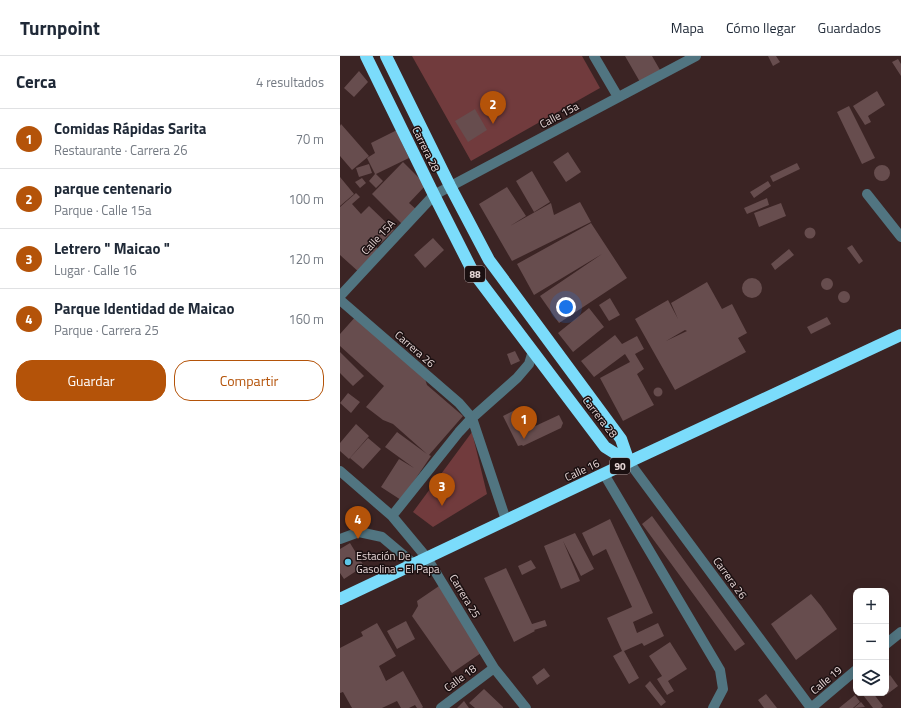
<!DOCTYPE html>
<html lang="es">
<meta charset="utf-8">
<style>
:root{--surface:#fff;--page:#f2f2f3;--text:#1f2937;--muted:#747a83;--line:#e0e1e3;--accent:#b45309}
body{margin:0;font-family:"Titillium Web",sans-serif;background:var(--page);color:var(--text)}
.controls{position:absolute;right:12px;bottom:12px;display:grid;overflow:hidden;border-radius:8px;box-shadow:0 4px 16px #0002}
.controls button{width:36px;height:36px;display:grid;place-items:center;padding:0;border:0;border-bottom:1px solid var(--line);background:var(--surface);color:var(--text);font:20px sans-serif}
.you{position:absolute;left:226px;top:251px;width:14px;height:14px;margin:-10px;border:3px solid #fff;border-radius:50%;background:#1a73e8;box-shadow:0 0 0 6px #1a73e833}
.badge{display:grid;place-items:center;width:26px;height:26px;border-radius:50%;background:var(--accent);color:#fff;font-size:13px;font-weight:700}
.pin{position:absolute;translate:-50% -33px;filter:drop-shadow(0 1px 2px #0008)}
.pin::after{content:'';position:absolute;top:21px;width:14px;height:12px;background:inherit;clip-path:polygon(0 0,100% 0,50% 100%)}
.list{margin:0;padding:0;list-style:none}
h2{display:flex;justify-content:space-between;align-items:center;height:52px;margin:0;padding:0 16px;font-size:17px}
h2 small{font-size:13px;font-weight:400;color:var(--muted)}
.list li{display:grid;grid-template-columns:26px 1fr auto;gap:12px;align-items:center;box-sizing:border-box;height:60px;padding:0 16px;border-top:1px solid var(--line)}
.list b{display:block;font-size:15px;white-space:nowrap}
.list p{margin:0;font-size:13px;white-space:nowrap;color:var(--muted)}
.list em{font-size:13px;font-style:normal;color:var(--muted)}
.actions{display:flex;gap:8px;padding:12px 16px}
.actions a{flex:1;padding:9px 0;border:1px solid var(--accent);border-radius:16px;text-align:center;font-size:14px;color:var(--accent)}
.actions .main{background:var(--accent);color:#fff}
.icon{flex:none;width:22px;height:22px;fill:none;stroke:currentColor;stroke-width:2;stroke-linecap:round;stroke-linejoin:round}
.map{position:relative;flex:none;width:561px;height:652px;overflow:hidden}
header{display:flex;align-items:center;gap:24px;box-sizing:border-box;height:56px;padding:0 20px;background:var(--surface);border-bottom:1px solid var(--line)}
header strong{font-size:19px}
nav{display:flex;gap:22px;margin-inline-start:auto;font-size:14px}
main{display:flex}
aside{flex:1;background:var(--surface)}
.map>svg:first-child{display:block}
.green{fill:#713b3d}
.building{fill:#674d4e;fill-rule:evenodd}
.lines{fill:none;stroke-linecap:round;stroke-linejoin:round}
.minor{stroke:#517581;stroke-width:10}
.highway{stroke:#7bdcfb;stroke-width:12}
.poi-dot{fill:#5dc7e8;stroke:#1b1011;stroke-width:1.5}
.labels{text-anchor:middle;stroke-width:3;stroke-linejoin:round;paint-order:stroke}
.shield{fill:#1b1011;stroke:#aa9b9c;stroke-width:1}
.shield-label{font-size:10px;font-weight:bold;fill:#e7d7d7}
.street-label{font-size:11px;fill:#e7d7d7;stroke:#1b1011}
.poi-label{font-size:11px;fill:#e7d7d7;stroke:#1b1011;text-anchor:start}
</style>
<header>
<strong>Turnpoint</strong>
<nav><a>Mapa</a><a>Cómo llegar</a><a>Guardados</a></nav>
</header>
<main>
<aside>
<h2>Cerca<small>4 resultados</small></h2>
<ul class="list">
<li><span class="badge">1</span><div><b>Comidas Rápidas Sarita</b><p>Restaurante · Carrera 26</p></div><em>70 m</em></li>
<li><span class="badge">2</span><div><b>parque centenario</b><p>Parque · Calle 15a</p></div><em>100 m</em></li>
<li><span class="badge">3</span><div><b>Letrero &quot; Maicao &quot;</b><p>Lugar · Calle 16</p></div><em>120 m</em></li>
<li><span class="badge">4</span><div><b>Parque Identidad de Maicao</b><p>Parque · Carrera 25</p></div><em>160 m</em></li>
</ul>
<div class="actions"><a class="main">Guardar</a><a>Compartir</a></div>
</aside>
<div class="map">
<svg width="561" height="652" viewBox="0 0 561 652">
<rect width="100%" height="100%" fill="#3b2424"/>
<path class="green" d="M72,0h170l18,32 -129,73z
M132,376l15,62 -54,33 -20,-15z"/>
<path class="building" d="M285,0h27l8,14 -20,12z
M428,0h8l4,6 -7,4z
M558,3l3,5v12l-9,-14z
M19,15l9,11 -14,15 -10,-9z
M537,35l8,14 -17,11 3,6 -6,3 -12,-19z
M509,50l26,52 -13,6 -25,-52z
M135,53l12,21 -19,12 -13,-21z
M1,68l28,32 -17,14 -12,-14v-30z
M59,73l5,10 -3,2 8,17 -33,16 7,7 -7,7 -7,-7 6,-7 -8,-16 8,-5 -4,-10z
M228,96l13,20 -15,10 -13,-20z
M63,106l23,23 -17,18 8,7 -15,14 -30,-30z
M457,107l3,6 -27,13 -3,-6z
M29,108l3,9 -13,4 -3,-9z
M534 117a8 8 0 1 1 16 0a8 8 0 1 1-16 0Z
M192,115l18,31 -16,10 -18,-31z
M0,121l14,17 -14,12z
M22,122l4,5 -6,5 -5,-6z
M428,125l3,5 -17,12 -4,-6z
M167,131l19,29 -16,10 41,-23 3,12 26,-13 11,20 -79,39 -33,-57z
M16,137l4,4 -8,7 9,10 8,-8 25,24 -13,13 -1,-1 -4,5 4,4 -20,22 -20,-18v-48z
M427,142l2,7 -22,9 -3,-6z
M441,147l5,13 -27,11 -5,-14z
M251,167l36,55 -68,45 -19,-27 62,-42 -68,41 -17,-31z
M464.5 177a5.5 5.5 0 1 1 11 0a5.5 5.5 0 1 1-11 0Z
M93,182l11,12 -19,18 -11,-13z
M512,189l11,16 -4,3 -12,-16z
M449,193l5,6 -19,15 -4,-6z
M481 228a6 6 0 1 1 12 0a6 6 0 1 1-12 0Z
M402 232a10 10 0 1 1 20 0a10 10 0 1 1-20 0Z
M367,226l15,27 10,-5 15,29 -9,5 8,14 -71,38 -40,-71 33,-19 10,19 -7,-16zM345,274l2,1 -21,10z
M498 241a6 6 0 1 1 12 0a6 6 0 1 1-12 0Z
M270,242l10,17 -11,6 -10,-16z
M249,252l15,19 -31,25 -15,-19z
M17,259l66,58 4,12 36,31 -34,39 2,1 -30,44 -20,-13 18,-28 15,9 -29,-21 12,-15 30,22 -34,-30 -10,-4 -17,-13 18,-21 -44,-40v-12z
M487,261l4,7 -20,10 -4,-7z
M275,279l7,9 15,-8 7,13 -9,5 9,15 -7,5 17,31 -31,16 -23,-43 30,-16 -5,-8 -31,23 -13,-16z
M175,295l5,10 -9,4 -4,-11z
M0,296l24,24 -11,10 -13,-13z
M313.5 336a4.5 4.5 0 1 1 9 0a4.5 4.5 0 1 1-9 0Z
M8,337l12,9 -9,11 -11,-10z
M181,351l10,21 28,-13 4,8 -2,5 -38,18 -1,-1 -4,1 -15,-30z
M16,368l13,12 -20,23 -9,-8v-8z
M28,382l13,11 -18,20 -13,-11z
M312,460l93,128 -10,7 -93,-127z
M270,463l43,94 -20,9 4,11 21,-10 6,13 -20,10 -2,-3 -18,8 15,27 -10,6 -16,-28 9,-5 -15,-33 25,-11 -26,-58 -13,7 -11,-23z
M235,477l19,36 -13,7 -18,-35 17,40 -19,8 -17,-43z
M10,487l14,23 -20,13 -4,-6v-24z
M191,504l5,8 -14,7 -4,-9z
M166,512l26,56 13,-4 2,6 -13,4 1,1 -21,11 -30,-64z
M99,530l45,65 -32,22 -40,-57 6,-10 -1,-5z
M471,538l10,12 16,23 -41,31 -25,-36z
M66,565l9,18 -18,10 -10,-18z
M37,567l19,33 -17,10 7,15 17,-10 20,36 -1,1h-5l-2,-3 -6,3h-8l-4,-7 -15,7h-30l-9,-16 -3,1v-45l23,-12 -2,-4z
M330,586l17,27 -19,12 6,10 -7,4 -10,-16 5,-3 -13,-20z
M204,612l6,8 -13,9 -5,-8z
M550,619l8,11 -12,9 -2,-2h2v-14z
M310,625l16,21 -5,4 -16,-20z
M144,633l19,18v1h-28l-6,-5z
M527,637h6l10,13 -2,2h-8l-10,-13z
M426,638l11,14h-13l-6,-8z
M515,639l5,7 -7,6h-14z
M124,645l5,7h-12z
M521,646l4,5 -11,1z"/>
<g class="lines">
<path class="minor" d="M254,0l24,41
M527,138l34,43
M0,240l94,-101 262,-139
M0,244l119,103 13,15 34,102
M289,406l182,246
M0,415l52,45 35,42 67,110 32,40
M264,418l116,196 3,19 -10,19
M52,460l67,-84 13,-14 45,-40 12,-14 4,-13
M0,483l19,-7 23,5 32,27
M546,588l15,-12
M101,652l53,-40
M471,652l45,-38"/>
<path class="highway" d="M26,0l68,139 39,77 132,175 24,15
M46,0l64,130 39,74 132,179 8,23
M0,543l297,-141 264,-123"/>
</g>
<circle class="poi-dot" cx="8" cy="506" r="4"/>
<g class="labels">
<g class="shield">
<rect x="125" y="210" width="20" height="16" rx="3"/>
<rect x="270" y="402" width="20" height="16" rx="3"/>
</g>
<g class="shield-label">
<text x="135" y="222">88</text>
<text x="280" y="414">90</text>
</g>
<g class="street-label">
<text transform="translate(219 59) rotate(-28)" y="4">Calle 15a</text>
<text transform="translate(86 93) rotate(64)" y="4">Carrera 28</text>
<text transform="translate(38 181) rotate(-47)" y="4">Calle 15A</text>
<text transform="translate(75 293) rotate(41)" y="4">Carrera 26</text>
<text transform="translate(260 361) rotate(52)" y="4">Carrera 28</text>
<text transform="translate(242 414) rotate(-25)" y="4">Calle 16</text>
<text transform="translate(390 522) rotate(54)" y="4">Carrera 26</text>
<text transform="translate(125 540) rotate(59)" y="4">Carrera 25</text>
<text transform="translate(120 622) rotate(-37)" y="4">Calle 18</text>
<text transform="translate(486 624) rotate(-40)" y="4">Calle 19</text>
</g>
<g class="poi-label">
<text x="16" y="504">Estación De<tspan x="16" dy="13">Gasolina - El Papa</tspan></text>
</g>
</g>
</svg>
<div class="controls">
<button>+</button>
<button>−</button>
<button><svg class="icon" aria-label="layers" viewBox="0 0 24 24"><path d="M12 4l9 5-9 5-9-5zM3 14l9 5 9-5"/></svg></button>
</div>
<div class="you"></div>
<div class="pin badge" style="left:184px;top:383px">1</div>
<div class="pin badge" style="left:153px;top:68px">2</div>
<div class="pin badge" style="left:102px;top:450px">3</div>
<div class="pin badge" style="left:18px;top:483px">4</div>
</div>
</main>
